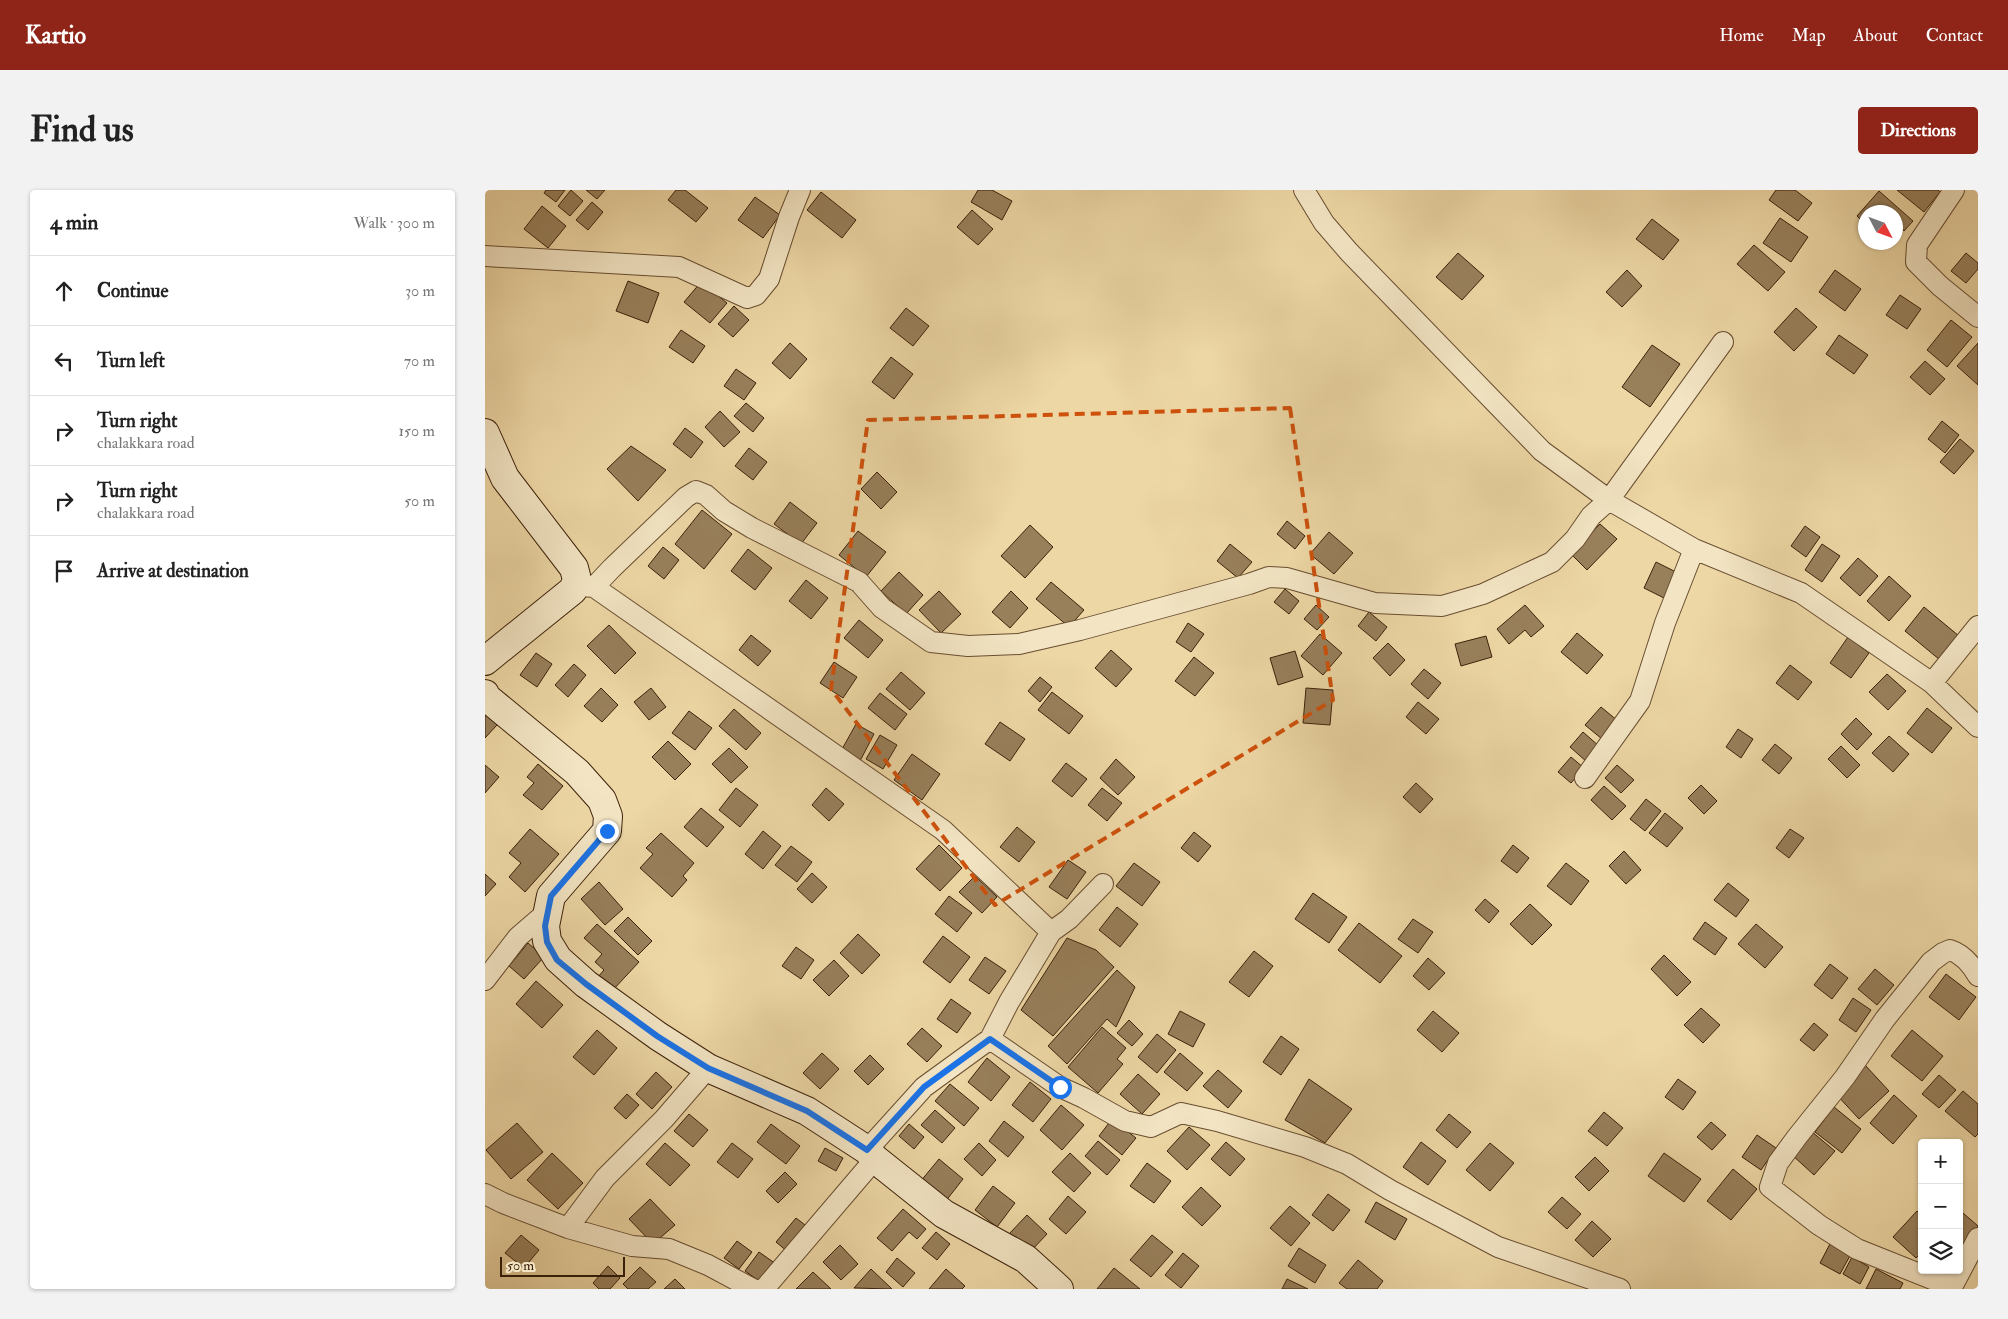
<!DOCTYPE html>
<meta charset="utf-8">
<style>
:root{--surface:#fff;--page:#f2f2f2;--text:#222;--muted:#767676;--line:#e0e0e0;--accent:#8f2418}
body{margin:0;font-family:"IM FELL Double Pica",serif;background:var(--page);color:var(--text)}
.controls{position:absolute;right:15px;bottom:15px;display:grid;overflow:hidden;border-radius:5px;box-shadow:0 1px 4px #0004}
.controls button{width:45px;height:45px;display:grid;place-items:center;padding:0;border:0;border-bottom:1px solid var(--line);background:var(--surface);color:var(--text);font:25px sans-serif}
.compass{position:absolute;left:1373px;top:15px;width:45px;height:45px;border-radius:50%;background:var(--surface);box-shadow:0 1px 4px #0004;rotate:131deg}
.scale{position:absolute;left:15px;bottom:12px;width:125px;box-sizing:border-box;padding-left:5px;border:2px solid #3c210a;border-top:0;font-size:14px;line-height:18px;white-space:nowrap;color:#3c210a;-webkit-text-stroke:4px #f3e5c4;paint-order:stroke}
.stop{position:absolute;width:15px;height:15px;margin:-11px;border:4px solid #1a73e8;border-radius:50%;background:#fff}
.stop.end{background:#1a73e8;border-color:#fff;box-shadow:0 1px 5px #0008}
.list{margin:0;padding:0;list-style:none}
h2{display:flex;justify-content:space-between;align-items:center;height:65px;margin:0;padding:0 20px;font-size:21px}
h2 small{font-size:16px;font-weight:400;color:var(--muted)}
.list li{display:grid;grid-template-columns:32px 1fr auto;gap:15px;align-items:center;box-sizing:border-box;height:70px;padding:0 20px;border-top:1px solid var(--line)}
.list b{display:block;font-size:19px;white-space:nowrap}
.list p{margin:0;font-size:16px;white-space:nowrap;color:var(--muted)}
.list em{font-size:16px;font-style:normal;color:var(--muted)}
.icon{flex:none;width:28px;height:28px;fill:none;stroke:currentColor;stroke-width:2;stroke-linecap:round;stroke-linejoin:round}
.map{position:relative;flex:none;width:1493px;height:1099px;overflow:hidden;border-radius:5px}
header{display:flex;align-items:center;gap:30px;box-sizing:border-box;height:70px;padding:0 25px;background:var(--accent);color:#fff}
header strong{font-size:24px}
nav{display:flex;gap:28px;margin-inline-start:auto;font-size:18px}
.intro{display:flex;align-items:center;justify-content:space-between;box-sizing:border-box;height:120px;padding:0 30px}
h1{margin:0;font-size:35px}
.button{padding:12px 22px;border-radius:5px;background:var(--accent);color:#fff;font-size:18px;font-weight:700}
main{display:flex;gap:30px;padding:0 30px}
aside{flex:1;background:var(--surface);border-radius:5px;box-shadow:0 1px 4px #0004}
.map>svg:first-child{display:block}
.building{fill:#98805b;stroke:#3c210a}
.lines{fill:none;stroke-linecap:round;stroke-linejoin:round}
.minor-casing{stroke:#684e31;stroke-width:22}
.secondary-casing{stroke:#3c210a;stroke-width:30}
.minor{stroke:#f3e5c4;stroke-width:20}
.secondary{stroke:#f3e5c4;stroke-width:28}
.route{stroke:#1a73e8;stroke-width:6}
.marked{fill:none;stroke:#ce510c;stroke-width:4;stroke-dasharray:10 6;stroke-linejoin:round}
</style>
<header>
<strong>Kartio</strong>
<nav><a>Home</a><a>Map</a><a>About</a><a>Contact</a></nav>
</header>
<div class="intro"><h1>Find us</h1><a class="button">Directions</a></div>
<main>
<aside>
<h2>4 min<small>Walk · 300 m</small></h2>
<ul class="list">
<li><svg class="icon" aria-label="ahead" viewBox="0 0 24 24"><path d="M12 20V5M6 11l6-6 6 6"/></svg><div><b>Continue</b></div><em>30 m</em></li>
<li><svg class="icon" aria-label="left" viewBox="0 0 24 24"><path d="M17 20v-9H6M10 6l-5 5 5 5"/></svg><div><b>Turn left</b></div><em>70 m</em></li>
<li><svg class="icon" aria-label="right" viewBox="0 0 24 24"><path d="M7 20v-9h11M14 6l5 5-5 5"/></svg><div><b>Turn right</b><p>chalakkara road</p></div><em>150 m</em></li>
<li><svg class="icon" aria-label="right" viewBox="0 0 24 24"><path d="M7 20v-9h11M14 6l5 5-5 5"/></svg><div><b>Turn right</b><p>chalakkara road</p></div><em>50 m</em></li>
<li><svg class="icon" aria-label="arrive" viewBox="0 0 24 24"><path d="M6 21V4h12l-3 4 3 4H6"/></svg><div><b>Arrive at destination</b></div></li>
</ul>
</aside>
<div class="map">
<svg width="1493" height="1099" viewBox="0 0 1493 1099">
<rect width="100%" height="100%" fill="#edd7a5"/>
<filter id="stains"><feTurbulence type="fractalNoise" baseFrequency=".004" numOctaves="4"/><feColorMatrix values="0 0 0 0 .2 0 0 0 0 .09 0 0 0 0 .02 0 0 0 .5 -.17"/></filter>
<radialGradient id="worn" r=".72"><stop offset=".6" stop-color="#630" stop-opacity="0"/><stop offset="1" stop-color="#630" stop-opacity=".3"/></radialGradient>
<path class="building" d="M61,0h19l-9,12 -12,-9z
M86,0l12,11 -13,15 -12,-10z
M101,0h19l-8,9z
M191,0h9l23,18 -12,14 -28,-22z
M493,0h14l20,11 -10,19 -31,-18z
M1291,0h19l17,13 -14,18 -29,-21z
M1412,0h41l2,2 -16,20z
M1394,1l34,30 -9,10 -7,-6 -2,2v-15h-30v12l-8,-8z
M336,2l35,28 -14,18 -35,-28z
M270,7l25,18 -17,23 -25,-18z
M107,12l11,10 -15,18 -12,-10z
M57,16l24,20 -18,22 -24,-19z
M487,20l21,19 -15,16 -21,-18z
M1295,28l28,19 -17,25 -28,-19z
M1167,29l27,21 -16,20 -27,-21z
M1269,55l31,27 -17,19 -31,-27z
M973,63l26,23 -22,24 -26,-23z
M1481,63l12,10v6l-12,14 -15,-12z
M1142,80l15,16 -20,21 -16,-15z
M1350,80l26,19 -16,22 -26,-19z
M143,91l31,12 -11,30 -32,-12z
M216,92l26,21 -17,20 -26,-21z
M1415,105l21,14 -14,20 -21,-14z
M249,116l15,14 -16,17 -15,-13z
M421,118l23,18 -16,20 -23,-18z
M1311,118l21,19 -23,24 -20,-19z
M1466,130l21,17 -25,30 -20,-17z
M196,140l24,16 -12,17 -24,-16z
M1354,145l29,20 -14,19 -28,-20z
M305,153l17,16 -17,20 -18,-16z
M1493,153v42l-21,-19z
M1167,155l28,19 -30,43 -28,-20z
M406,167l22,17 -19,25 -22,-17z
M1440,171l20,18 -15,16 -20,-18z
M251,179l20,14 -12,17 -20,-14z
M261,213l18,15 -11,14 -19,-16z
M235,221l20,21 -16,15 -19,-20z
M1457,231l17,14 -14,18 -17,-14z
M200,238l18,14 -12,16 -18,-14z
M1475,249l14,12 -20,23 -14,-12z
M146,256l35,24 -28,31 -31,-32z
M264,258l18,14 -14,18 -18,-14z
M392,282l20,20 -16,17 -20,-20z
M305,312l27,21 -16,21 -27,-20z
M217,320l30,24 -28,35 -29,-25z
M802,331l18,15 -10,13 -18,-15z
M1115,334l17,15 -30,31 -16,-16z
M545,335l23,22 -28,31 -24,-22z
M1320,336l15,11 -14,20 -15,-11z
M373,341l28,21 -20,25 -27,-22z
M844,342l24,21 -19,21 -24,-20z
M745,354l22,18 -14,16 -21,-17z
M1337,354l18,12 -18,26 -17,-12z
M178,357l16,13 -15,19 -16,-13z
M263,359l24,19 -17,22 -24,-19z
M1373,368l20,18 -18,20 -20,-18z
M1171,372l22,11 -12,26 -22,-11z
M414,382l24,23 -17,19 -25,-23z
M1404,386l22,20 -22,25 -22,-20z
M321,390l22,18 -17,21 -22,-18z
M566,392l33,28 -15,17 -33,-28z
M800,399l14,12 -10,13 -15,-12z
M454,401l22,23 -20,19 -22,-23z
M526,401l17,17 -18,20 -18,-16z
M831,415l13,12 -12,13 -13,-11z
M1040,415l19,21 -13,11 -6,-7 -16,14 -12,-15z
M1439,417l35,29 -19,24 -35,-29z
M884,422l18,15 -11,14 -18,-15z
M374,430l24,20 -15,18 -24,-20z
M703,433l16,11 -13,18 -15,-10z
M124,435l27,28 -21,21 -28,-28z
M1092,443l26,22 -16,19 -26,-22z
M835,444l22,19 -19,22 -22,-19z
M266,445l20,16 -13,15 -19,-16z
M1001,446l6,21 -31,9 -6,-22z
M1363,447l21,16 -18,25 -21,-15z
M903,453l17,17 -15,16 -17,-18z
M626,460l21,19 -16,18 -21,-19z
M810,461l8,26 -25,8 -8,-27z
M51,463l16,11 -15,23 -17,-12z
M709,467l20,16 -19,23 -20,-15z
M349,472l23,15 -14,21 -23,-15z
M89,474l12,11 -18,22 -13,-12z
M1305,475l22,17 -14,18 -22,-17z
M939,479l17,14 -13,16 -17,-15z
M416,482l24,21 -15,17 -24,-21z
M1402,484l19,17 -18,19 -19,-18z
M555,487l12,10 -12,15 -12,-11z
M116,498l17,17 -16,17 -18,-16z
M166,498l15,19 -17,13 -15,-18z
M821,498l27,2 -3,35 -27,-2z
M567,502l31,24 -14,18 -31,-24z
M395,503l27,21 -12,16 -27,-22z
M933,512l21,17 -13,15 -20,-17z
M1116,517l17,14 -16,18 -17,-14z
M1442,518l25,20 -20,25 -25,-20z
M249,519l27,24 -15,17 -27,-24z
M204,521l23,17 -17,22 -23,-17z
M0,523l12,12 -12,13z
M1371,528l16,16 -15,16 -16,-16z
M515,532l25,17 -15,22 -25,-17z
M371,534l18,10 -14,27 -19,-10z
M1253,539l15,10 -12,19 -15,-11z
M1098,542l17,15 -13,15 -17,-15z
M395,545l17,10 -14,24 -17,-10z
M1404,546l20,18 -16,18 -21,-19z
M183,551l23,23 -16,16 -23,-23z
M1290,554l17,14 -13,16 -17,-14z
M1356,556l19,19 -13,13 -19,-19z
M244,558l19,19 -17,16 -19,-19z
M427,564l28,20 -18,26 -28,-20z
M1086,567l13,11 -13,15 -13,-11z
M631,569l19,18 -17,18 -18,-17z
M581,573l21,16 -15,18 -20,-16z
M53,574l25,22 -21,24 -19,-15 11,-12 -7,-6z
M0,575l14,12 -14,16z
M1132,575l17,15 -13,13 -16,-15z
M931,593l17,16 -13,14 -17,-16z
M1216,595l16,16 -13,13 -16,-16z
M1119,596l22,20 -14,14 -21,-20z
M251,598l22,17 -18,22 -21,-17z
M341,598l18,16 -15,17 -17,-16z
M617,598l20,15 -15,18 -19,-16z
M1161,609l15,12 -16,20 -15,-12z
M216,618l23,19 -17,20 -23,-20z
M1180,623l18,15 -16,19 -18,-14z
M532,637l18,15 -16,20 -19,-15z
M45,639l29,25 -34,38 -16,-15 12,-14 -12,-10z
M1305,639l14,9 -15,20 -13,-10z
M278,641l18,15 -18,23 -18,-15z
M709,642l17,14 -13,16 -17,-14z
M176,643l33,30 -11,13 4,4 -15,17 -32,-29 13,-14 -7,-6z
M454,655l23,23 -22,23 -24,-22z
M1028,655l16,13 -12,15 -16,-12z
M306,656l21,16 -15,20 -22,-17z
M1139,661l17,19 -15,14 -17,-18z
M583,670l18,12 -19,27 -18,-12z
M649,673l26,19 -18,24 -26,-20z
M1081,673l23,18 -18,24 -24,-19z
M327,683l15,14 -15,16 -15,-14z
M0,684l11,10 -11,12z
M490,686l22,21 -15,16 -23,-21z
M114,692l24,27 -18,16 -24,-26z
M1243,693l21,17 -13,17 -22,-17z
M828,703l34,24 -18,26 -34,-24z
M464,706l23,17 -15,19 -22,-18z
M1000,709l14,12 -10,12 -14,-13z
M1045,714l22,21 -20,20 -22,-21z
M632,717l21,17 -18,23 -21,-17z
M143,727l24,24 -14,14 -24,-24z
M928,729l20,13 -15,21 -20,-14z
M1220,732l22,16 -12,17 -22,-16z
M874,733l43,33 -22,27 -42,-33z
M112,734l42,38 -27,29 -15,-13 7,-8 -9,-8 7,-8 -18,-16z
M1271,734l27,23 -18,21 -27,-24z
M373,744l22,21 -18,19 -22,-21z
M458,746l27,21 -20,26 -27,-21z
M582,748l29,12 18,17 -61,69 -32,-26z
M43,753l16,14 -20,22 -15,-13z
M311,757l18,13 -13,19 -19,-13z
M769,761l19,15 -24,31 -20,-15z
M1179,765l27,27 -14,14 -26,-27z
M500,767l21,14 -17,23 -20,-14z
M943,768l17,15 -16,17 -16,-14z
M349,770l15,16 -20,20 -16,-16z
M1345,774l18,14 -16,21 -18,-14z
M1390,779l19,16 -17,20 -19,-16z
M632,780l18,17 -19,40 -9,-8 -40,45 -19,-18z
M1461,784l30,23 -17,23 -30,-23z
M51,791l27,24 -21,23 -26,-24z
M1368,808l18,12 -15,22 -17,-12z
M466,809l20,14 -14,20 -20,-14z
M1216,818l19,17 -17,18 -19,-18z
M695,821l25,13 -12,23 -25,-13z
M948,821l26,22 -17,19 -25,-22z
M644,830l14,14 -11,12 -15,-13z
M1329,833l14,12 -14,16 -14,-11z
M617,837l24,21 -9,11 6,5 -25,29 -30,-26z
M437,838l20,18 -15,16 -20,-18z
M112,840l20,18 -23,27 -21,-18z
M1427,840l31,26 -21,25 -31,-25z
M672,844l19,16 -19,23 -19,-16z
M796,846l18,13 -18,26 -18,-13z
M337,863l17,16 -19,20 -17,-16z
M695,863l23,20 -16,18 -23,-19z
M385,865l14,14 -16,16 -14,-14z
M502,868l23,19 -19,24 -23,-19z
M1380,875l24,26 -30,28 -24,-26z
M733,880l24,21 -14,17 -25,-22z
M171,882l16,15 -20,22 -16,-15z
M653,884l22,20 -18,20 -22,-20z
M1454,885l17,15 -17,18 -17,-14z
M824,889l43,30 -27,34 -40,-23z
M1193,889l18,13 -13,18 -18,-13z
M545,892l21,17 -18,23 -21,-17z
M465,894l29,24 -15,18 -29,-25z
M1478,901l15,13v30l-3,3 -30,-26z
M142,904l12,11 -13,14 -12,-11z
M1409,905l23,21 -24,28 -23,-21z
M576,915l23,20 -22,25 -22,-20z
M1349,917l27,22 -19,24 -27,-21z
M450,920l20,18 -13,15 -21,-18z
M1119,922l19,16 -16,18 -19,-15z
M204,924l19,16 -15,17 -19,-16z
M964,924l22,18 -14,16 -21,-18z
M627,929l24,19 -14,17 -23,-19z
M519,931l20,16 -16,20 -19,-16z
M1226,932l15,13 -14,15 -15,-13z
M32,933l26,29 -32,27 -25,-29z
M286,934l29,22 -14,18 -29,-22z
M424,934l15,13 -10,12 -15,-13z
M704,937l21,18 -23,25 -20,-19z
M1326,941l24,20 -21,24 -23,-21z
M1272,945l19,13 -15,22 -19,-13z
M613,951l22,19 -13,15 -22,-19z
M741,952l19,17 -15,17 -19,-17z
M936,952l25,19 -18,24 -25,-18z
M180,953l25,22 -20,21 -24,-22z
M247,953l21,16 -15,19 -21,-16z
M494,953l17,17 -14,16 -18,-17z
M1005,953l24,20 -24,28 -24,-21z
M340,958l18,10 -7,13 -18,-10z
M67,963l31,30 -25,26 -31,-29z
M585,963l21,20 -17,19 -22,-20z
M1179,963l37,26 -17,23 -36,-26z
M1110,967l14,14 -20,20 -14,-14z
M454,969l24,20 -18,23 -25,-20z
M662,973l24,18 -17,22 -24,-17z
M1248,979l24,20 -26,31 -24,-19z
M300,982l12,12 -19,19 -12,-12z
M508,996l22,17 -18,24 -22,-17z
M716,997l20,19 -19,20 -20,-19z
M843,1004l22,16 -17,21 -21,-16z
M583,1006l18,16 -20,22 -17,-15z
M1077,1007l19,17 -14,15 -19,-17z
M165,1009l25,26 -22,19 -24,-25z
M891,1012l31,17 -12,21 -30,-18z
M805,1016l20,17 -19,23 -21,-18z
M418,1019l23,20 -9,10 -8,-7 -17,19 -15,-13z
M1432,1021l5,5v36l-6,6 -23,-21z
M1478,1023l15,13v3l-19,23v-35z
M542,1025l20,19 -18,19 -20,-19z
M311,1028l13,10 -21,24 -12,-10z
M1107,1031l19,18 -18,18 -18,-17z
M451,1042l14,12 -13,16 -15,-12z
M36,1045l18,15 -15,18 -19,-15z
M667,1045l21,17 -22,25 -21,-17z
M252,1051l15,11 -13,17 -15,-11z
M1346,1052l20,12 -11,20 -20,-11z
M355,1055l18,19 -17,16 -18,-18z
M814,1058l27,17 -11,18 -27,-17z
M274,1062l17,12 -14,19 -17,-12z
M698,1063l16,13 -18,22 -16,-13z
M1367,1067l17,10 -9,17 -17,-10z
M412,1068l18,15 -12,14 -17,-15z
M873,1070l25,21 -6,8h-30l-8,-6z
M123,1076l12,12 -10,11h-11l-6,-6z
M155,1077l16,15 -8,7h-20l-5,-5z
M629,1078l26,21h-43z
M386,1079l21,20 -38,-1z
M461,1079l19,17 -3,3h-33z
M1391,1079l27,14 -3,6h-34z
M328,1082l18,17h-35z
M190,1089l10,10h-21z
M802,1089l21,10h-26z"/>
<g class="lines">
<defs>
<path id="minor" d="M819,0l20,33 25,29 193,199 67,49 85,49 107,44 131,90 46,44
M1469,0l-37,55 -1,17 24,24 38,31
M0,66l194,11 68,31 9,-3 13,-16 20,-62 11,-27
M96,396l13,1 349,243 108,102
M109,397l18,-19 74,-71 10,-6 10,4 18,16 28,17 107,54 23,26 49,34 37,4 51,-2 61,-14 169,-46 20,-7 18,1 88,25 67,3 41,-12 69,-32 23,-23 16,-23 18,-16 114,-158
M1447,493l46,-57
M1100,588l55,-77 25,-78 29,-74
M0,790l33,-43 29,-25
M505,849l19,-37 42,-70 18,-13 34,-35
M382,960l57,-63 66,-48 70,48 24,11 41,23 26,6 30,-14 36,8 88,26 42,17 43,26 108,57 122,42
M0,1004l18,9 65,25 64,18 37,3 39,16 45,24
M83,1038l37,-50 59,-59 44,-51
M1467,1097l-95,-38 -38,-24 -49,-38 8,-24 19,-26 48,-60 40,-58 46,-57 12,-9 7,-3c13,4 21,14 28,26
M279,1099l111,-130
M1466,1099l27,-51"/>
<path id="secondary" d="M0,243l20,45 69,90 3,12 -4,10 -88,71
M0,504l1,3 91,75 25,28 6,16 -1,15 -56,65 -6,30 2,15 11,18 28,25 72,52 50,32 99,43 60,39 8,9 69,55 82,45 33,30"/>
</defs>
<use href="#minor" class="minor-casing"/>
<use href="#secondary" class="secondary-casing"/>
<use href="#minor" class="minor"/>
<use href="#secondary" class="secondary"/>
</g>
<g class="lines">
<path class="route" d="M122,641l-56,65 -6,30 2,16 10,18 29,24 71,52 51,32 99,43 60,39 57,-63 66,-48 70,48"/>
</g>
<path class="marked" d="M805,218l43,292 -338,205 -164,-216 37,-269z"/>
<rect width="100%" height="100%" filter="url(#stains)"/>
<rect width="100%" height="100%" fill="url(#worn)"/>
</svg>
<div class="controls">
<button>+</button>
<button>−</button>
<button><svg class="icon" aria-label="layers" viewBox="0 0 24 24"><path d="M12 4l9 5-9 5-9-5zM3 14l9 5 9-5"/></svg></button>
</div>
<svg class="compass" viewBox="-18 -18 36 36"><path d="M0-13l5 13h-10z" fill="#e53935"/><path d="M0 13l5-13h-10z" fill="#767676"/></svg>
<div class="scale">50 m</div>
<div class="stop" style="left:575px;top:897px"></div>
<div class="stop end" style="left:122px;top:641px"></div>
</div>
</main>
